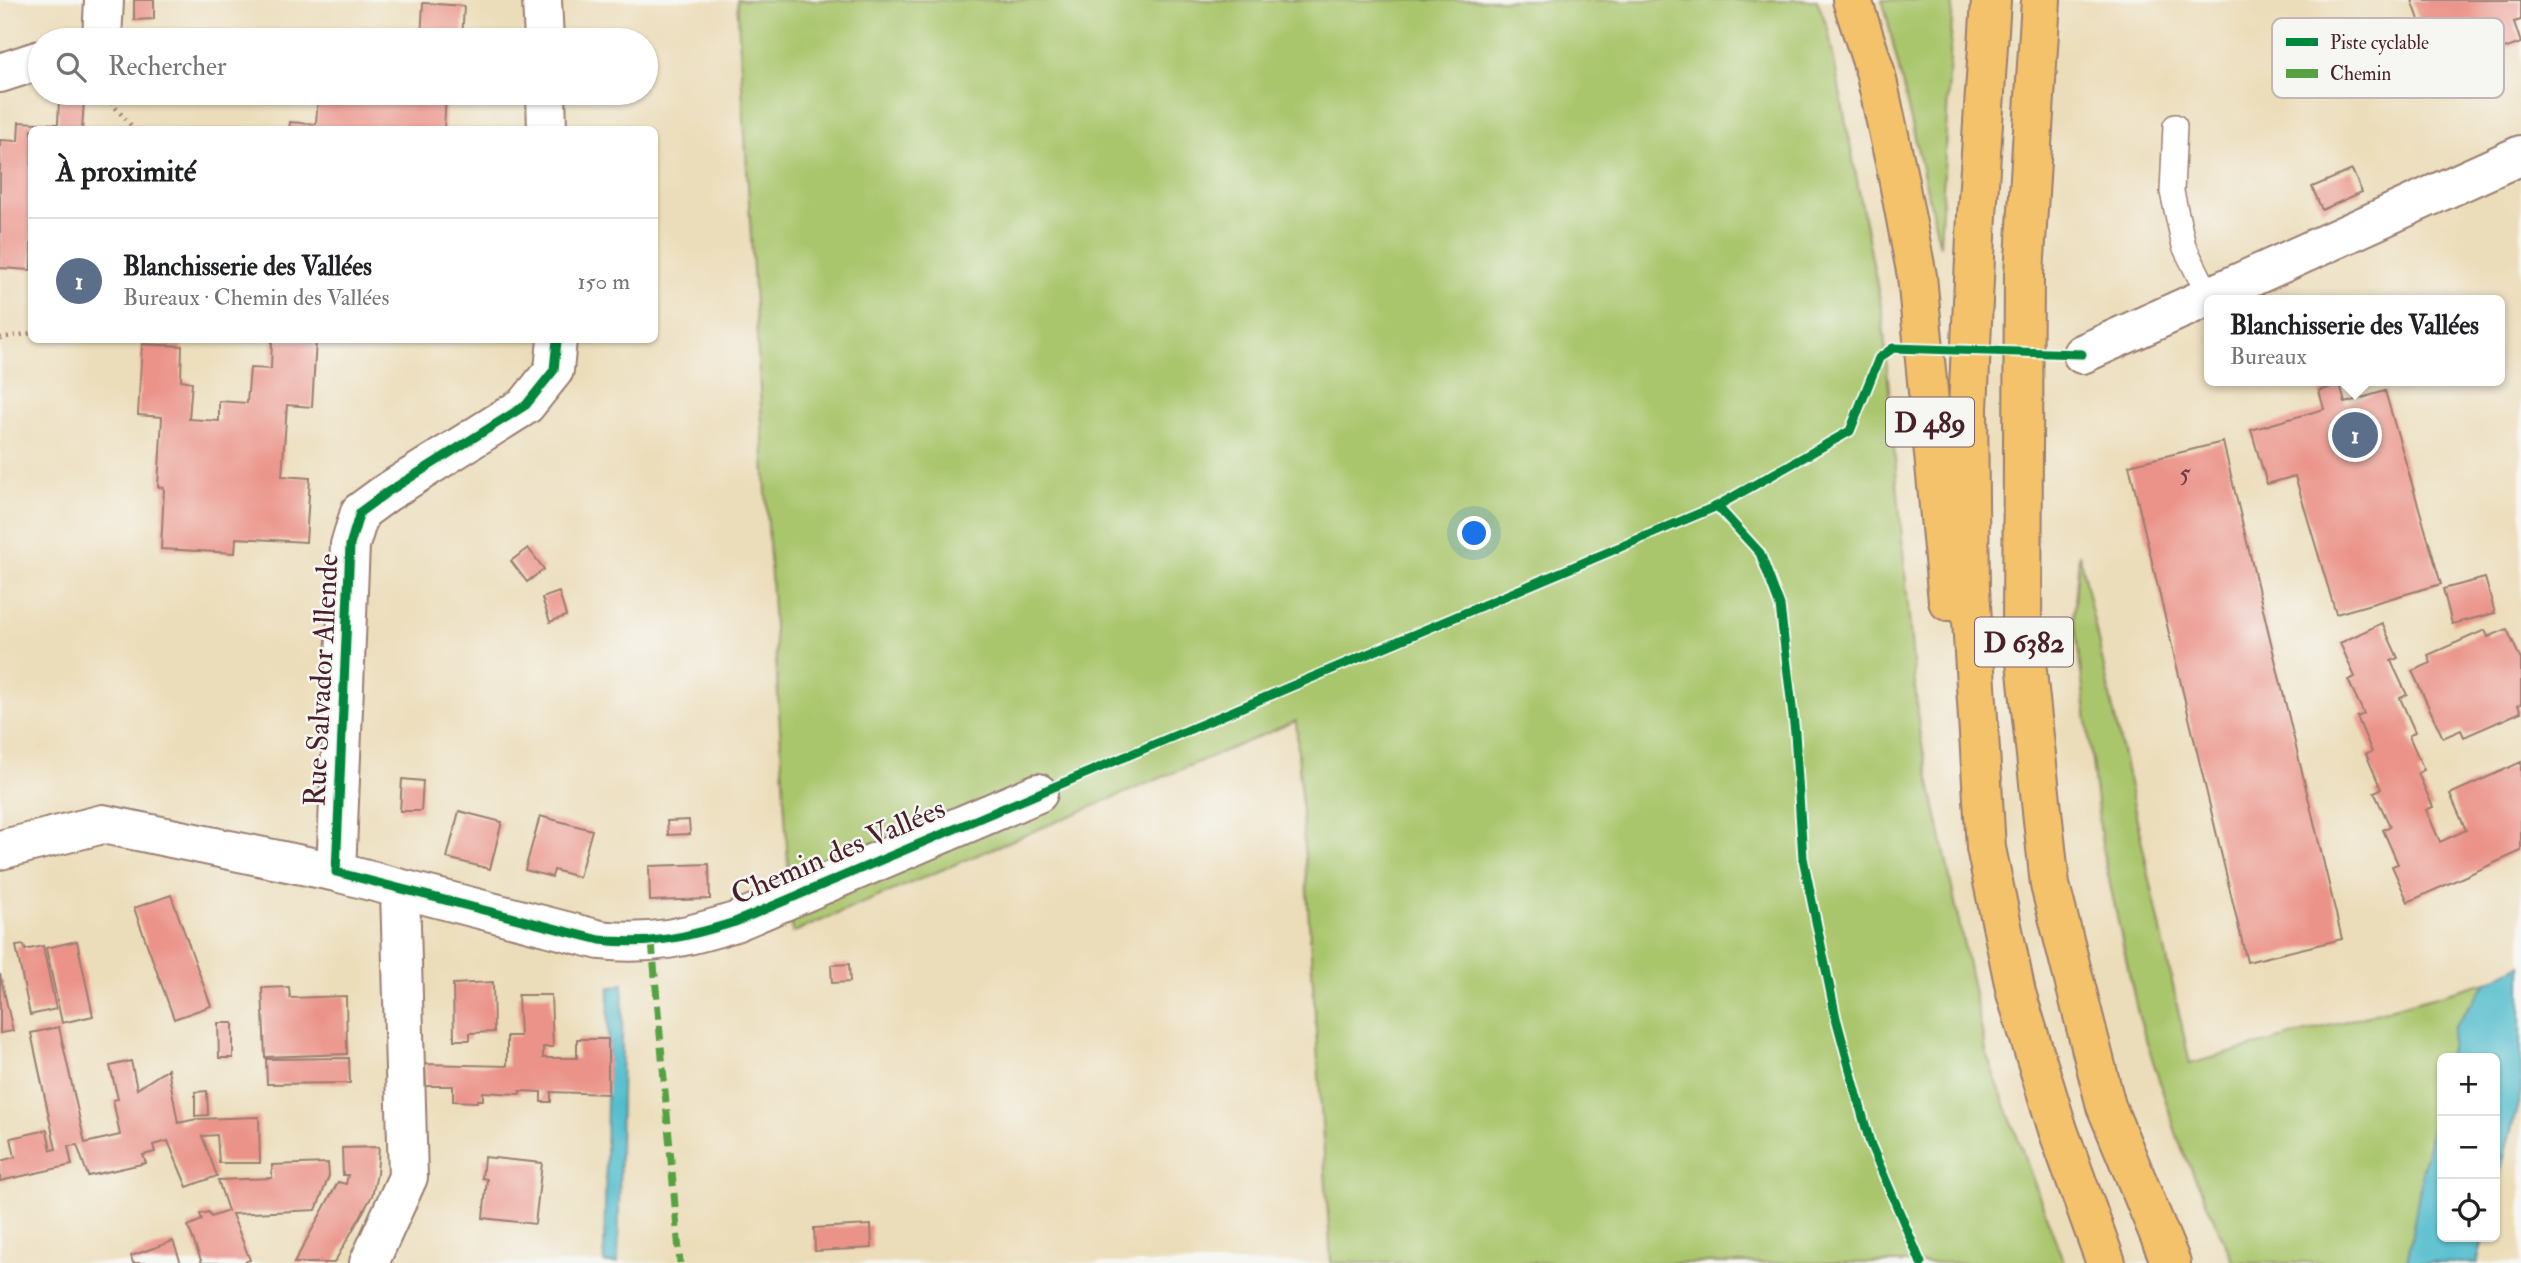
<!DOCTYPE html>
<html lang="fr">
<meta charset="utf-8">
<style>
:root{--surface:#fff;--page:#f6f6f6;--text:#202124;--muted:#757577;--line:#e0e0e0;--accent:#b5179e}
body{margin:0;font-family:"IM FELL Double Pica",serif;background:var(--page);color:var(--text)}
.controls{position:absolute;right:21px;bottom:21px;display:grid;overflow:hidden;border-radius:10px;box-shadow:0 2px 5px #0004}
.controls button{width:63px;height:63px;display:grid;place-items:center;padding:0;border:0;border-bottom:2px solid var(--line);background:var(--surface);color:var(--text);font:35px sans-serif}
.you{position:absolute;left:1475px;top:534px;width:24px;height:24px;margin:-18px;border:5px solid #fff;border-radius:50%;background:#1a73e8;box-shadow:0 0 0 10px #1a73e833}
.badge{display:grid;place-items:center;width:46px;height:46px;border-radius:50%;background:var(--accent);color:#fff;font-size:23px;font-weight:700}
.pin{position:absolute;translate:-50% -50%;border:4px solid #fff;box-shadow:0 2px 7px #0006}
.popup{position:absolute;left:2204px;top:295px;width:301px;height:91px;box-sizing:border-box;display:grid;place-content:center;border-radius:10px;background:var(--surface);filter:drop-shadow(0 2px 5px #0005);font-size:23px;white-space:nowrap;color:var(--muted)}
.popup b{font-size:26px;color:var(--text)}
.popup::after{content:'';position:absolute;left:50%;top:100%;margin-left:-14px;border:14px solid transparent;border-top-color:var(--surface)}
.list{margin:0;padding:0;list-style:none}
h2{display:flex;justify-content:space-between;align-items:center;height:91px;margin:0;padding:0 28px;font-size:30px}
h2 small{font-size:23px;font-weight:400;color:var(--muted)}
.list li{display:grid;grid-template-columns:46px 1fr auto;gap:21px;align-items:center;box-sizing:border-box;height:126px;padding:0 28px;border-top:2px solid var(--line)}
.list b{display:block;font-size:26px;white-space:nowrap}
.list p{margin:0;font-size:23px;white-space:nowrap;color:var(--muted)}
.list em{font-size:23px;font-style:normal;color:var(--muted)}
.icon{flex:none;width:38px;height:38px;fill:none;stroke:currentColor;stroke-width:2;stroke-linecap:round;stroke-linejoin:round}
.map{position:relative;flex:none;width:2521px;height:1263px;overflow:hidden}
.search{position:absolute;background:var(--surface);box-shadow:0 2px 5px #0004;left:28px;top:28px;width:630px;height:77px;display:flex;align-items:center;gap:18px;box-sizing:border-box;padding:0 24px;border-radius:38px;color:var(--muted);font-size:26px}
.panel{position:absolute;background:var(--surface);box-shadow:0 2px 5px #0004;left:28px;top:126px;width:630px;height:217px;border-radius:10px}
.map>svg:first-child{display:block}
.green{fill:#aac66d;stroke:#7a724c;stroke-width:2}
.water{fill:#50bccc;stroke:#4d6e7c;stroke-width:2}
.building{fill:#eb9388}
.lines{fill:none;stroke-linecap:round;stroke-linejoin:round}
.lane-casing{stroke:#9b7e72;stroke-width:26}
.street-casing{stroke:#9b7e72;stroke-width:42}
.highway-casing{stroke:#9b7e72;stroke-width:42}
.path{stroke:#9b7e72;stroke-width:4.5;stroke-dasharray:2 5;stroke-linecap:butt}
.lane{stroke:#fff;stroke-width:23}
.street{stroke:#fff;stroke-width:38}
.highway{stroke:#f3c26a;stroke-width:38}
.quiet{stroke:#56a243;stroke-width:7;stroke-dasharray:14 7;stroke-linecap:butt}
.cycleway-casing{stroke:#f6f6f2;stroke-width:13}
.cycleway{stroke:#00873e;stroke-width:9}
.labels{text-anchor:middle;stroke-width:5;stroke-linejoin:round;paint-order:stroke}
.number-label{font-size:26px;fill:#723c42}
.shield{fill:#f6f6f2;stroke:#7e6067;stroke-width:2}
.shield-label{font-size:28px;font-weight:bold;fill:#4a1f2b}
.street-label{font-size:30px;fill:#4a1f2b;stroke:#f6f6f2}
.key{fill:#f6f6f2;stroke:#c2b6b6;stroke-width:2}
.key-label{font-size:19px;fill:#4a1f2b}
</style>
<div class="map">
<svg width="2521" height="1263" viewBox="0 0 2521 1263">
<rect width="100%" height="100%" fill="#f6f6f2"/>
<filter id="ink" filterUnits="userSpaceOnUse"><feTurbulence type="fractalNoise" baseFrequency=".0143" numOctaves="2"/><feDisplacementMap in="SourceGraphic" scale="14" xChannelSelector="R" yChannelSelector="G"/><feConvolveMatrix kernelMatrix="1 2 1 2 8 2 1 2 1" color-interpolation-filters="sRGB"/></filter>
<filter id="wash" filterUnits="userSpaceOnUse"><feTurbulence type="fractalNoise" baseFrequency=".00686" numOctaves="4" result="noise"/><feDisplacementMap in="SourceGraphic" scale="28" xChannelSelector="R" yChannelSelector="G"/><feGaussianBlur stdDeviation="1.57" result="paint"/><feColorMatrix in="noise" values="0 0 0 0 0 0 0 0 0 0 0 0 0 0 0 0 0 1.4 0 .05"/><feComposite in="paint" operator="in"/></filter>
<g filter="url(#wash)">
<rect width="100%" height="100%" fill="#ecddba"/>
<path class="green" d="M737,0h1080l11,29 54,282 37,419 68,326 77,207h-733l-35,-542 -504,212z
M1882,0h71l-13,246 -54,-233z
M2079,553l111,511 297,-82 -33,45 -6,31h-6v24l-35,181h-173l-55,-121 -41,-128 -35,-162 -29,-236z"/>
<path class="water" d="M2521,965v128l-26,98v-133h-47l6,-31 33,-45z
M623,984l-5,279h-14l5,-275z
M2442,1082v155h42l-7,26h-70l17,-100z"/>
<g id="blocks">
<path class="building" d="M134,0h20v19l-20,1z
M2412,0h109v20l-7,2 7,21 -83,30z
M423,3l41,3 -2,34h-41z
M318,93h128l-2,37h-155l1,-8 26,2z
M59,99l25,1 -2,30h-50l-1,140 -31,-2v-128l18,1 1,-19 39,2z
M2352,170l10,22 -40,18 -10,-23z
M272,340h44l-4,67 -25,-2 -5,71 28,2 -4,64 -70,-4 -1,15 -74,-4 3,-61 -6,-1 4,-70 -24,-2 4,-71 40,2 -1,34 11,2 -3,37 30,2v-20l28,2 3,-35 21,1z
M2340,384l5,19 40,-12 56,193 -105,30 -41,-138 -28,8 -16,-54 73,-21 -5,-18z
M2223,442l119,497 -95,23 -118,-497z
M528,548l16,21 -17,13 -16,-21z
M2485,578l10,35 -43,11 -9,-35z
M559,592l7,24 -16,6 -8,-24z
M2382,623l16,35 -7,3 16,34 -7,3 15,34 -6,4 15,34 -6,3 15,34 -7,3 14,32 26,-12 -16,-36 71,-32v89l-113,51 -16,-36 6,-2 -15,-34 7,-4 -16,-34 7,-3 -15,-35 6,-2 -15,-35 7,-3 -16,-34 7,-3 -15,-34z
M2507,629l14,31v44l-3,1 3,7 -57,25 -3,-7 -18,8 -31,-67 19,-8 -3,-8 57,-25 3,7z
M402,779l21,2 -2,30h-21z
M459,811l43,11 -12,47 -43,-11z
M540,816l52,14 -13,47 -25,-7 -2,7 -27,-7z
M689,820l1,14 -22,1 -1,-14z
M709,864l1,35 -60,2 -1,-35z
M171,895l40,111 -37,13 -40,-111z
M77,941l16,75 -31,7 -16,-75z
M24,945l1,5 18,-4 13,63 -26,6 -14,-69z
M849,964l1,18 -18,1 -1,-18z
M0,974l13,57 -13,2z
M493,982l1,50 -24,1v7h-16l-1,-56z
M289,987l1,11 56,-2 1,58 -82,3 -3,-69z
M518,995h33l2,52h-10v11h34v-19h31v55l-57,-2v10h-10v-10l-21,-1v3l-37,-2v8h-6v2l-24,-1v-15h-27l-1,-22 82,2v-30h13z
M218,1023h15v35h-14z
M59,1027l26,116 35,-8 -7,-35 5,-1 -8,-33 21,-5 6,28 31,-20 10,54 19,-4 62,-2 1,46h-41l-2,-28 -15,1 15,40 -30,11 -19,-46 -15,4 2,7 -12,3 3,8 -58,13 -11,-31 -9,1 4,19 -72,16v-20l15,-4 -4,-19 36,-8 4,20 5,-1 -25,-116z
M349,1058l1,25 -83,1 -1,-25z
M207,1091l1,24 -13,1v-24z
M379,1147l-2,27 -5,22 -38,67h-40l44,-81 8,2 2,-9h-5l-1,-27z
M484,1157l58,6 -7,61 -52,-6 4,-39 -5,-1z
M328,1163l1,13 -13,34 -84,4 18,46 -8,3h-40l-14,-37 14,-6 -2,-6 9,-2 2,5 17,-6 -10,-31 54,-2v-13z
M871,1225l1,23 -57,3 -1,-23z
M173,1241l8,22h-48l-2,-7z"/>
</g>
</g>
<g filter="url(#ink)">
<use href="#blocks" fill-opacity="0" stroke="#9b7e72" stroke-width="2"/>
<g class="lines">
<defs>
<path id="lane" d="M2175,126l-3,66 12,54 25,50"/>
<path id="street" d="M542,0l2,40
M99,40l3,-1 2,-39
M0,73l40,-13
M546,93l1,37
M2082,354l439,-199
M0,850l103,-26 233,48 264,68c50,6 87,-3 135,-18l303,-129
M336,872l14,-327 10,-33 26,-19 140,-88 28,-35 3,-30
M369,1263l39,-86 -8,-287"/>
<path id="highway" d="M1852,0l23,71 21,96 21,109 31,325
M1991,0l-14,215 -9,194 2,179 16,260 30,145 42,137 48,133
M2041,0l-17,274 -2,351 28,260 56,221 65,157"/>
</defs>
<use href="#lane" class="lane-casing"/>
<use href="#street" class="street-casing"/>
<use href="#highway" class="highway-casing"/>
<path class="path" d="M93,93l13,4 29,33
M0,338l32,-5"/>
<use href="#lane" class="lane"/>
<use href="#street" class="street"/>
<use href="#highway" class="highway"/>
<path class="quiet" d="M652,942l28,321"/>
<defs>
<path id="cycleway" d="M557,340l-3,30 -28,35 -140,88 -26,19 -10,33 -14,327 264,68c50,6 87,-3 135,-18l982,-416 133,-75 29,-73 14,-10 189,6
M1717,506l43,47 20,53 15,127 8,125 33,160 34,125 51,120"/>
</defs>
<use href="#cycleway" class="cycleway-casing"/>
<use href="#cycleway" class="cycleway"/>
</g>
</g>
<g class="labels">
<g class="number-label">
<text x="2185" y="482">5</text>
</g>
<g class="shield">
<rect x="1886" y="397.5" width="88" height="49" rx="5"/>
<rect x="1975" y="617.5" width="98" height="49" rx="5"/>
</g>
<g class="shield-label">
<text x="1930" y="432">D 489</text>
<text x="2024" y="652">D 6382</text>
</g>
<g class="street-label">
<text transform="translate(321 680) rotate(-87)" y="10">Rue Salvador Allende</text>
<text transform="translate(838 851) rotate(-23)" y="10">Chemin des Vallées</text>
</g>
</g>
<rect x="2272" y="18" width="232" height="80" rx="10" class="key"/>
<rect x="2286" y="38" width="32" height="8" fill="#00873e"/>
<rect x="2286" y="69" width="32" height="9" fill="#56a243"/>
<g class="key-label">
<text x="2330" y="49">Piste cyclable</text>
<text x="2330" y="80">Chemin</text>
</g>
</svg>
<div class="controls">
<button>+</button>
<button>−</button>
<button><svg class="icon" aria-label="locate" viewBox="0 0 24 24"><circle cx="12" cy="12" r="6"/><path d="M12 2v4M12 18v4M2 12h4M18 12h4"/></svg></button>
</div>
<div class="you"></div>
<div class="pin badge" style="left:2355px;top:435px;background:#5c6f8a">1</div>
<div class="popup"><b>Blanchisserie des Vallées</b>Bureaux</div>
<div class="search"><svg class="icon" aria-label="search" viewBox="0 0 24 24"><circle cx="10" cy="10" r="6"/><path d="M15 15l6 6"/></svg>Rechercher</div>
<section class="panel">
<h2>À proximité<small></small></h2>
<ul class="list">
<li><span class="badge" style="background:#5c6f8a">1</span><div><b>Blanchisserie des Vallées</b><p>Bureaux · Chemin des Vallées</p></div><em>150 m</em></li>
</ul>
</section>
</div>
